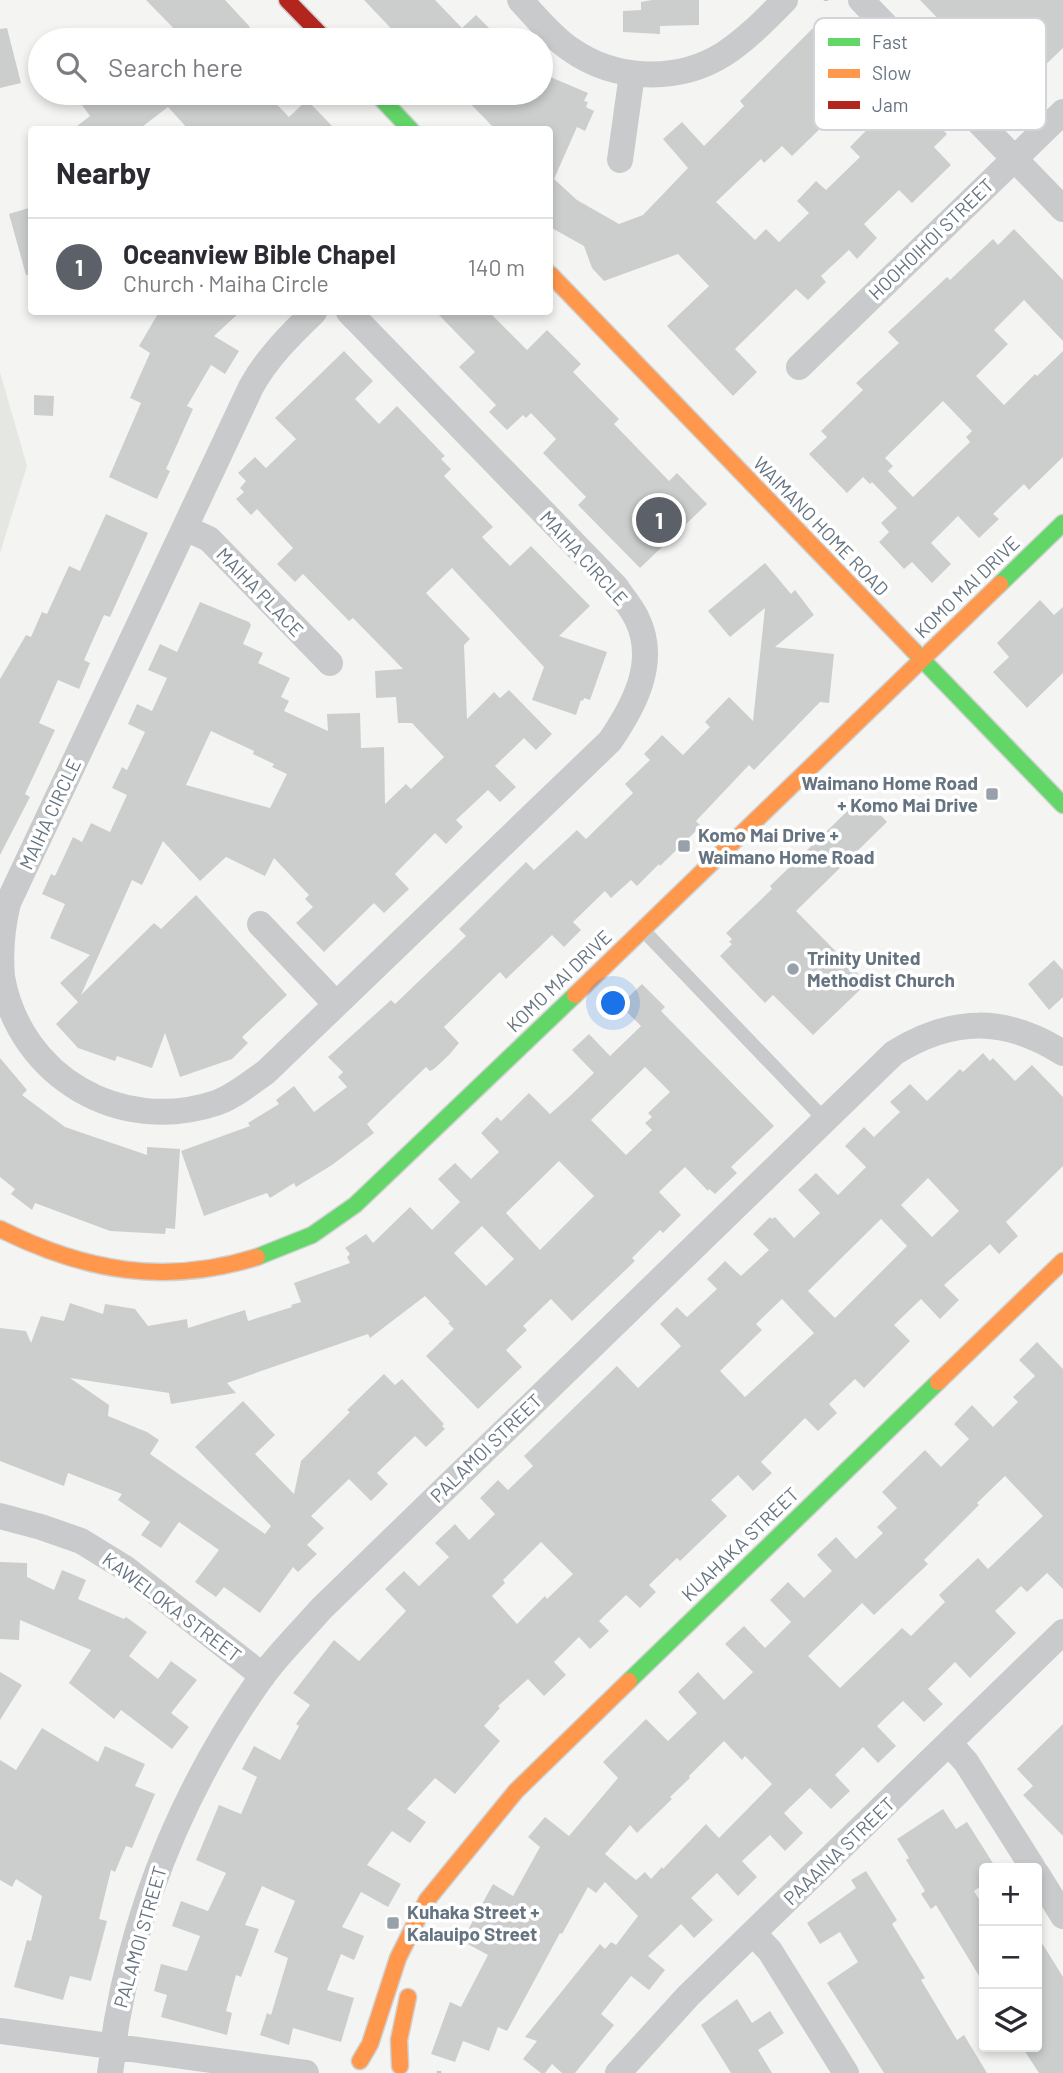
<!DOCTYPE html>
<meta charset="utf-8">
<style>
:root{--surface:#fff;--page:#f2f2f3;--text:#2b2b33;--muted:#7c7c81;--line:#e1e1e2;--accent:#5c6069}
body{margin:0;font-family:Barlow,sans-serif;background:var(--page);color:var(--text)}
.controls{position:absolute;right:21px;bottom:21px;display:grid;overflow:hidden;border-radius:7px;box-shadow:0 4px 10px #0003}
.controls button{width:63px;height:63px;display:grid;place-items:center;padding:0;border:0;border-bottom:2px solid var(--line);background:var(--surface);color:var(--text);font:35px sans-serif}
.you{position:absolute;left:614px;top:1004px;width:24px;height:24px;margin:-18px;border:5px solid #fff;border-radius:50%;background:#1a73e8;box-shadow:0 0 0 10px #1a73e833}
.badge{display:grid;place-items:center;width:46px;height:46px;border-radius:50%;background:var(--accent);color:#fff;font-size:23px;font-weight:700}
.pin{position:absolute;translate:-50% -50%;border:4px solid #fff;box-shadow:0 2px 7px #0006}
.list{margin:0;padding:0;list-style:none}
h2{display:flex;justify-content:space-between;align-items:center;height:91px;margin:0;padding:0 28px;font-size:30px}
h2 small{font-size:23px;font-weight:400;color:var(--muted)}
.list li{display:grid;grid-template-columns:46px 1fr auto;gap:21px;align-items:center;box-sizing:border-box;height:98px;padding:0 28px;border-top:2px solid var(--line)}
.list b{display:block;font-size:26px;white-space:nowrap}
.list p{margin:0;font-size:23px;white-space:nowrap;color:var(--muted)}
.list em{font-size:23px;font-style:normal;color:var(--muted)}
.icon{flex:none;width:38px;height:38px;fill:none;stroke:currentColor;stroke-width:2;stroke-linecap:round;stroke-linejoin:round}
.map{position:relative;flex:none;width:1063px;height:2073px;overflow:hidden}
.search{position:absolute;background:var(--surface);box-shadow:0 4px 10px #0003;left:28px;top:28px;width:525px;height:77px;display:flex;align-items:center;gap:18px;box-sizing:border-box;padding:0 24px;border-radius:38px;color:var(--muted);font-size:26px}
.panel{position:absolute;background:var(--surface);box-shadow:0 4px 10px #0003;left:28px;top:126px;width:525px;height:189px;border-radius:7px}
.map>svg:first-child{display:block}
.green{fill:#e4e7e2}
.building{fill:#cccece;fill-rule:evenodd}
.lines{fill:none;stroke-linecap:round;stroke-linejoin:round}
.fast-casing{stroke:#d0d1d1;stroke-width:19}
.slow-casing{stroke:#d0d1d1;stroke-width:19}
.jam-casing{stroke:#d0d1d1;stroke-width:19}
.path{stroke:#c7c8c8;stroke-width:4.5;stroke-dasharray:3.5 3.5;stroke-linecap:butt}
.lane{stroke:#c9cacb;stroke-width:14}
.street{stroke:#c9cacb;stroke-width:26}
.fast{stroke:#63d668;stroke-width:16}
.slow{stroke:#ff974d;stroke-width:16}
.jam{stroke:#b3261e;stroke-width:16}
.poi-dot{fill:#98a1aa;stroke:#fff;stroke-width:2.5}
.labels{text-anchor:middle;stroke-width:7;stroke-linejoin:round;paint-order:stroke}
.street-label{font-size:19px;fill:#667482;stroke:#fff}
.poi-label{font-size:19px;font-weight:bold;fill:#667482;stroke:#fff;text-anchor:start}
.key{fill:#fff;stroke:#d1d5da;stroke-width:2}
.key-label{font-size:19px;fill:#667482}
</style>
<div class="map">
<svg width="1063" height="2073" viewBox="0 0 1063 2073">
<rect width="100%" height="100%" fill="#f4f5f3"/>
<path class="green" d="M0,372l27,94 -27,87z"/>
<path class="building" d="M146,0h79l25,27 -14,13h-51z
M364,0h71l27,28 14,-13 25,25h-99z
M652,0h47v25l-39,1v8l-37,-2v-21l18,-1v-8z
M920,0h143v48l-28,27 -10,-11 -24,21 -31,-33 -3,3 -21,-21 4,-3z
M853,26l15,16 -15,14 3,4 -10,9 18,17 -72,70 -10,-10 -18,17 -3,-4 -45,43 39,38 11,-11 13,13 30,-29 -12,-12 19,-20 10,9 34,-33 -10,-10 50,-51 24,25 5,-5 18,18 -13,13 17,18 -39,38 -13,-13 -35,34 13,14 -20,21 -8,-9 -28,26 5,6 -18,18 -12,-11 -61,60 22,23 -24,24 -66,-70 42,-40 -31,-32 -74,27 -12,-13 -8,-22 -34,-19v-97h-54l-36,-37h81v-20l47,20 -4,8 4,1 -2,5 8,4 -9,20 -8,-4 -23,52 23,21 42,24 24,-9 45,-47 -25,-29 19,-17 22,24 40,-40 -4,-5 74,-74 17,17 5,-5 2,2z
M7,28l14,55 -21,5v-59z
M98,93h168l23,24 18,-17 29,30h-147l-21,-23 -30,23h-66l18,-14 -8,-11z
M32,207v68h-6l-17,-61z
M1014,229l49,51v61l-39,-41 -30,30 14,14 -32,32 28,29 31,-31 2,2 26,-25v106l-34,33 -5,-6 -31,30 6,5 -20,19 -21,-22 -27,27 20,21 -19,19 -20,-21 -8,7 -25,-27 10,-10 -8,-9 16,-15 -25,-26 -2,2 -7,-7 -16,16 -38,-39 18,-17 -6,-6 42,-41 -7,-7 43,-40 -11,-11 59,-55 3,3 43,-41 5,6zM943,401l29,30 -6,6 4,5 -57,55 -25,-26 5,-5 -8,-8z
M159,312h81l-26,24 25,15 -14,23 -14,-9 -24,41 6,3 -27,60 4,2 -13,28 -48,-22 32,-74 -11,-5 20,-45 -11,-7z
M436,312h53l38,38 20,-20 34,34 -8,8 46,47 -5,5 55,57 8,-8 30,31 -67,64 -62,-63 8,-8 -43,-44 13,-14 -25,-26 -5,5 -3,-3 -16,15 -18,-18 7,-7 -37,-38 16,-15z
M344,351l29,30 -18,18 24,25 18,-18 48,50 -4,3 10,10 -7,7 49,51 -11,10 28,29 21,-20 59,60 -31,30 48,16 -17,48 -6,-2 -1,3 -2,-1 -5,15 -44,-15 12,-33 -92,-99 -26,25 44,46 -6,6 3,74 27,-27 6,6 9,-8 43,44 -16,16 -12,-12 -29,28 21,21 -16,15 -12,-12 -32,30 7,7 -17,17 -11,-11 -40,41 14,15 -25,24 -10,-10 -50,49 -28,-29 17,-16 -8,-8 4,-4 -35,-37 -9,18 -39,-19 -26,24 -37,-40 -21,44 -10,-5 -51,115 73,-72 7,6 35,-34 91,100 -45,42 6,6 -16,16 -52,18 -15,-44 -13,35 -35,-12 -2,5 -37,-13 -22,-24 22,-22 -18,-19 30,-28 -40,-17 15,-34 -23,-10 9,-20 4,2 18,-39 9,5 9,-19 19,9 17,-37 -15,-7 10,-21 5,3 18,-38 -17,-8 9,-20 15,7 15,-33 -19,-8 12,-26 17,8 23,-50 49,20 2,3 -8,19 20,9 -5,10 32,15 -9,19 8,4 -5,10 44,20 -1,-17 33,-1 1,35 23,-1 1,57 21,-20 5,5 33,-32 -32,-34h-14l-2,-26 -20,1 -1,-27 28,-2 -50,-51 -4,3 -46,-47 -8,8 -18,-18 16,-16 -36,-39 -6,6 -15,-16 8,-7 -4,-4 6,-7 -8,-8 17,-16 11,11 30,-29 -21,-21zM211,731l43,20 -1,3 21,10 -2,3 15,7 -17,34 -84,-23z
M34,395l20,1 -1,20 -19,-1z
M106,514l42,19 -38,84 -6,-2 -20,45 6,3 -11,26 -21,-9 -19,43 16,7 -30,64 5,3 -30,58v-176l26,-44 5,2 11,-25 5,2 22,-48 11,5z
M765,563l26,31 4,-4 19,25 -39,32 59,7 -5,49 -9,-1 -66,68 -5,-5 -53,56 5,5 -41,40 -1,-2 -22,22 -6,-6 -20,18 -6,-7 -32,31 8,8 -17,17 -12,-12 -46,44 -6,-7 -56,55 15,16 -10,12 -15,14 -4,2 -4,-4 -59,57 7,9 -42,32 -36,22 -2,-4 -24,15 -3,-5 -63,23 -23,-65 69,-25 -2,-3 31,-19 -3,-4 18,-14 20,26 33,-25 -9,-10 5,-5 -15,-15 63,-57 4,4 71,-68 -7,-7 67,-67 8,8 43,-40 9,9 47,-46 -8,-9 25,-24 -6,-6 18,-19 21,20 27,-28 -5,-5 24,-25 24,24 12,-113 -35,29 -22,-26z
M1040,600l14,15 9,-8v66l-36,35 -34,-36 16,-15 -12,-14z
M863,796l24,26 -91,89 71,72 -54,52 -40,-40 -8,8 -45,-47 12,-12 -3,-2 3,-3 -6,-6 46,-44 -2,-3z
M1054,960l9,10v27l-14,13 -21,-26z
M642,984l23,23 -4,4 113,115 -43,41 6,6 -22,21 -6,-5 -1,2 -23,-24 -26,25 22,23 -18,18 -3,-3 -28,28 3,3 -63,60 -21,-22 -28,27 4,4 -21,20 16,17 -44,42 -52,-53 28,-27 -6,-6 2,-1 -25,-26 -55,42 -2,-4 -141,49 9,10 -65,11 -2,-11 -99,-15 39,27 -1,11 39,16 12,8 -9,14 115,80 6,-8 -76,-79 48,-46 32,34 -20,19 39,40 7,-33 49,-49 -3,-2 37,-36 11,11 7,-6 42,45 -2,2 3,3 -19,18 -11,-11 -38,37 11,11 -17,17 -22,-22 -38,37 13,12 -17,17 10,9 -19,18 -5,-5 -33,46 -36,-26 -8,10 -21,-15 24,-32 -40,-28 -18,26 -20,-13 9,-13 -32,-22 4,-6 -54,-21 -4,13 -64,-25v-133l26,3 5,12 10,-27 23,5 6,-18 33,11 2,-10 30,5 13,17 39,-7 1,9 57,-18 3,11 44,-14 -1,-2 10,-3 -7,-19 56,-20 -3,-6 3,-3 -5,-6 21,-14 7,9 37,-36 22,23 28,-28 -22,-23 17,-16 16,16 28,-27 -18,-19 16,-16 4,4 28,-28 21,21 19,-17 25,-24 -22,-23 17,-16 21,22 31,-30 -21,-21zM645,1067l25,25 -22,21 4,4 -7,6 7,7 -26,25 -35,-35zM559,1161l35,35 -54,54 -34,-37zM482,1226l32,33 -28,27 -32,-33z
M983,1053l7,8 3,-3 22,23 17,-16 31,32v69l-57,56 12,14 -19,18 -9,-10 -46,41 15,15 -19,19 -19,-20 -27,26 16,16 -46,47 -9,-9 -26,25 8,9 -19,18 -13,-13 -44,44 11,11 -19,18 -15,-16 -27,25 16,16 -47,45 -3,-3 -28,27 7,7 -16,16 -14,-13 -27,26 10,10 -19,18 -11,-12 -25,25 12,13 -22,21 -16,-17 -30,27 2,2 -16,18 16,15 -45,53 -20,-16 -28,31 19,13 -16,21 -18,-12 -25,34 34,19 -13,23 -27,-15 -19,35 22,9 -10,24 -13,-6 -14,36 27,8 -13,44 -48,-14 -4,17 -29,-10 7,-22 4,2 17,-57 -14,-6 21,-51 -33,-15 -17,39 14,4 -18,48 -5,-2 -10,36 6,2 -5,22 -66,-18 6,-22 -13,-4 7,-27 26,7 13,-35 -28,-10 9,-25 27,10 18,-38 -30,-13 23,-55 22,9 16,-37 -15,-8 12,-23 26,14 19,-34 -3,-2 14,-19 -17,-12 41,-53 25,21 47,-50 -21,-22 19,-18 15,15 30,-29 -14,-14 20,-19 14,16 26,-26 -15,-16 18,-18 10,10 25,-24 -9,-10 93,-90 21,22 43,-42 -21,-22 17,-17 10,10 30,-28 -10,-10 18,-18 16,15 28,-26 -16,-16 17,-17 2,2 3,-2 19,21 26,-25 -22,-23 18,-17 22,22 28,-28 -21,-21 19,-19 10,10 26,-25 -10,-10 20,-18 17,17 33,-32 3,3zM928,1178l31,33 -27,26 -31,-32zM881,1219l26,27 -72,72 -27,-27zM782,1299l32,34 -69,64 -25,-26 42,-41 -6,-6zM541,1542l32,32 -26,25 -2,-3 -28,28 -25,-28 13,-13 -2,-3z
M0,1058l27,32 -5,5 43,32 82,28v-8l33,2 -5,80 -9,-1 -1,6 -55,-3 -75,-28 -3,7 -21,-16 4,-5 -15,-12z
M1037,1342l26,27v220l-16,-16 -20,19 -6,-6 -26,25 21,22 -46,45 -15,-16 -27,27 15,15 -19,18 -21,-21 -26,25 19,20 -18,17 -15,-16 -28,28 15,16 -19,18 -21,-21 -26,25 19,20 -18,18 -15,-16 -28,26 15,16 -19,19 -21,-23 -26,25 22,22 -19,18 -13,-14 -33,32 17,14 -16,20 -18,-14 -30,38 13,11 -39,48h-13l-10,-9 -7,9h-4l-18,-14 14,-18 -12,-4 75,-93 5,5 6,-7 5,3 22,-29 -33,-34 -9,11 -8,-6 -26,47 -2,-1 -53,98 -9,-4 -9,24 -26,-10 -8,21 -24,-8 19,-52 11,5 27,-52 -26,-14 31,-57 20,12 27,-49 -12,-10 17,-20 24,19 49,-58 -15,-16 43,-43 22,22 29,-28 -19,-21 20,-20 26,28 29,-28 -28,-28 19,-18 21,22 26,-26 -21,-22 18,-18 16,16 28,-27 -15,-16 19,-18 20,22 27,-26 -6,-6 20,-19 -15,-16 43,-42 16,17 28,-28 -15,-15 18,-19 21,22 25,-25 -5,-5 22,-21 -16,-16zM1005,1476l38,40 -55,53 -10,-11 -39,37 6,7 -34,34 -9,-8 -62,60 -32,-32 54,-53 12,12 54,-51 -4,-4 55,-55 -2,-2zM724,1741l18,19 3,-4 27,28 -53,54 -13,-14 -43,45 -1,-2 -11,12 -6,-7 -9,8 -31,-26 25,-29 7,8 35,-34 -2,-2 20,-19 -1,-2z
M0,1562l27,1v14l27,13 8,-20 24,10 -8,19 46,20 2,-2 21,15 -18,24 29,23 13,-18 26,19 -26,33 18,14 -17,22 -51,-39 -7,9 -45,-36 22,-33 -71,-30 -1,20 -19,-1z
M0,1672l22,13 -22,35z
M1063,1724v112l-40,-41 10,-9 -16,-17z
M42,1728l56,34 7,-16 40,18 -10,22 20,8 -23,54 -6,-2 -11,26 -4,-2 -12,49 8,2 -16,60 -21,-5 -7,24 -49,-13 13,-47 4,1 11,-45 -26,-17 -4,8 -12,-7v-120l16,10z
M943,1809l13,20 11,-7 29,46h-12v16l-10,7 10,16v77l-48,-79 -5,4 -10,-15 4,-3 -19,-31 3,-2 -12,-19z
M866,1871l31,49 -5,4 33,54 -4,2 36,60 7,-5 23,38h-103l-57,-90 31,-21 -18,-30 -20,12 -13,-21 49,-35 -5,-8z
M1037,1935l26,42v96h-24l-17,-26h15z
M737,1999l15,24 18,-12 14,22 -26,17 14,23h-41l-30,-48z"/>
<g class="lines">
<defs>
<path id="fast" d="M376,93l35,37
M1000,584l63,-61
M913,650l150,155
M257,1257l55,-22 43,-30 220,-210
M629,1681l309,-299"/>
<path id="slow" d="M550,274l363,376
M575,995l425,-411
M0,1229c84,42 165,57 257,28
M938,1382l125,-121
M360,2061l10,-17 28,-86 29,-58 89,-109 113,-110
M400,2066l-1,-26 9,-43"/>
<path id="jam" d="M287,0l39,40"/>
</defs>
<use href="#fast" class="fast-casing"/>
<use href="#slow" class="slow-casing"/>
<use href="#jam" class="jam-casing"/>
<path class="path" d="M826,0v1
M439,2073v-2"/>
<path class="lane" d="M644,931l180,188"/>
<path class="street" d="M520,0c16,17 31,36 50,49 45,32 108,34 154,5 23,-15 42,-35 61,-54
M861,0l202,209
M620,160l12,-86
M314,312c-24,23 -47,46 -63,75l-243,516c-6,24 -8,49 -6,74 18,100 118,158 214,126 18,-6 34,-20 50,-31l344,-331c24,-35 48,-79 27,-122 -5,-11 -14,-21 -21,-32l-267,-275
M799,367l264,-255
M185,528l24,11 121,124
M260,924l76,80
M0,1516l41,11 40,14 44,27 138,108
M949,1743l17,19 67,106
M1037,1874l26,42
M753,1933l17,18 76,122
M0,2031l306,42
M110,2073c3,-18 4,-36 7,-53 22,-124 72,-240 144,-342 18,-25 40,-46 60,-69l573,-556c58,-36 111,-37 169,0
M618,2073l70,-77 375,-364"/>
<use href="#fast" class="fast"/>
<use href="#slow" class="slow"/>
<use href="#jam" class="jam"/>
</g>
<g class="poi-dot">
<rect x="985" y="787" width="14" height="14" rx="3.5"/>
<rect x="677" y="839" width="14" height="14" rx="3.5"/>
<circle cx="793" cy="969" r="7"/>
<rect x="386" y="1916" width="14" height="14" rx="3.5"/>
</g>
<g class="labels">
<g class="street-label">
<text transform="translate(931 239) rotate(-44)" y="7">HOOHOIHOI STREET</text>
<text transform="translate(821 526) rotate(46)" y="7">WAIMANO HOME ROAD</text>
<text transform="translate(584 558) rotate(48)" y="7">MAIHA CIRCLE</text>
<text transform="translate(967 587) rotate(-44)" y="7">KOMO MAI DRIVE</text>
<text transform="translate(260 592) rotate(46)" y="7">MAIHA PLACE</text>
<text transform="translate(50 814) rotate(-65)" y="7">MAIHA CIRCLE</text>
<text transform="translate(559 981) rotate(-44)" y="7">KOMO MAI DRIVE</text>
<text transform="translate(486 1448) rotate(-44)" y="7">PALAMOI STREET</text>
<text transform="translate(740 1544) rotate(-44)" y="7">KUAHAKA STREET</text>
<text transform="translate(172 1607) rotate(37)" y="7">KAWELOKA STREET</text>
<text transform="translate(839 1851) rotate(-44)" y="7">PAAAINA STREET</text>
<text transform="translate(140 1937) rotate(-74)" y="7">PALAMOI STREET</text>
</g>
<g class="poi-label">
<text x="978" y="790" text-anchor="end">Waimano Home Road<tspan x="978" dy="22">+ Komo Mai Drive</tspan></text>
<text x="698" y="842">Komo Mai Drive +<tspan x="698" dy="22">Waimano Home Road</tspan></text>
<text x="807" y="965">Trinity United<tspan x="807" dy="22">Methodist Church</tspan></text>
<text x="407" y="1919">Kuhaka Street +<tspan x="407" dy="22">Kalauipo Street</tspan></text>
</g>
</g>
<rect x="814" y="18" width="232" height="112" rx="10" class="key"/>
<rect x="828" y="38" width="32" height="8" fill="#63d668"/>
<rect x="828" y="69" width="32" height="9" fill="#ff974d"/>
<rect x="828" y="101" width="32" height="8" fill="#b3261e"/>
<g class="key-label">
<text x="872" y="49">Fast</text>
<text x="872" y="80">Slow</text>
<text x="872" y="112">Jam</text>
</g>
</svg>
<div class="controls">
<button>+</button>
<button>−</button>
<button><svg class="icon" aria-label="layers" viewBox="0 0 24 24"><path d="M12 4l9 5-9 5-9-5zM3 14l9 5 9-5"/></svg></button>
</div>
<div class="you"></div>
<div class="pin badge" style="left:659px;top:520px">1</div>
<div class="search"><svg class="icon" aria-label="search" viewBox="0 0 24 24"><circle cx="10" cy="10" r="6"/><path d="M15 15l6 6"/></svg>Search here</div>
<section class="panel">
<h2>Nearby<small></small></h2>
<ul class="list">
<li><span class="badge">1</span><div><b>Oceanview Bible Chapel</b><p>Church · Maiha Circle</p></div><em>140 m</em></li>
</ul>
</section>
</div>
